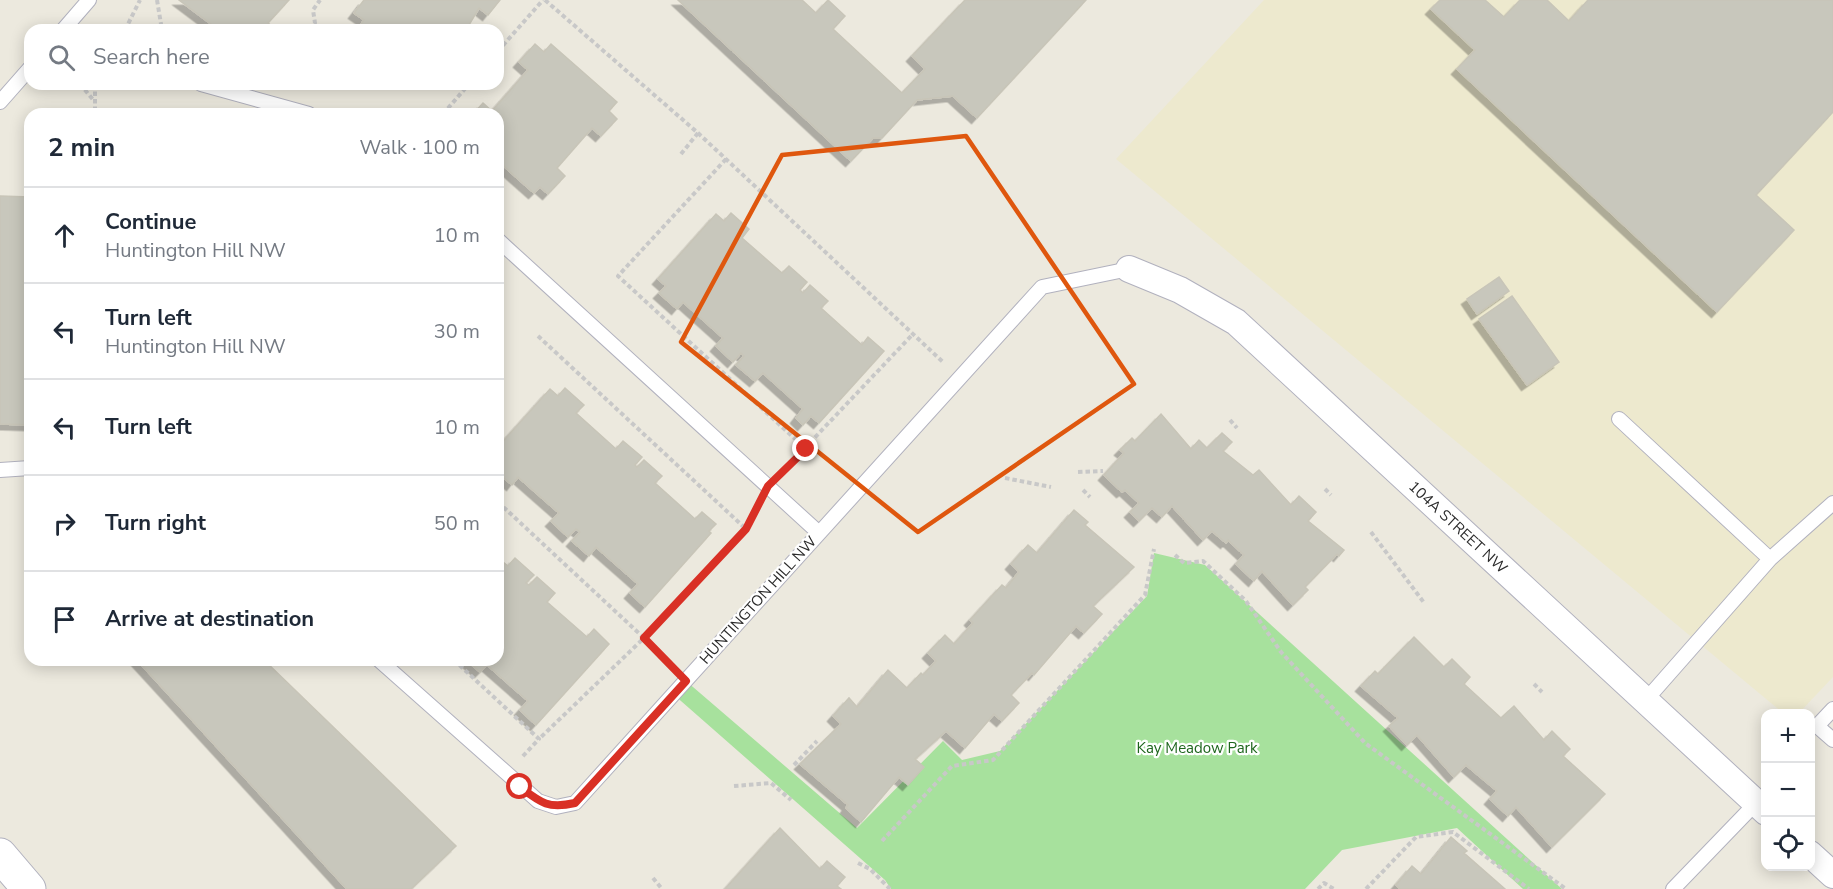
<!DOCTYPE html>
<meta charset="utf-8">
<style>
:root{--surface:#fff;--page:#f2f2f3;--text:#1f2937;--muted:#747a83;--line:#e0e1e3}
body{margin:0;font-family:"Nunito Sans",sans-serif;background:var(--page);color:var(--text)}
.controls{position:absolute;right:18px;bottom:18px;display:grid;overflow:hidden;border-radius:12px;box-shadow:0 3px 15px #0003}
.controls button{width:54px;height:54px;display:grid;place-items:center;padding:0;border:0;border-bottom:2px solid var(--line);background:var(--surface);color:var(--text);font:30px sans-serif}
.stop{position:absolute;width:18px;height:18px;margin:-14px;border:4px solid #d93025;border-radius:50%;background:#fff}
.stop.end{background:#d93025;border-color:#fff;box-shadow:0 2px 6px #0008}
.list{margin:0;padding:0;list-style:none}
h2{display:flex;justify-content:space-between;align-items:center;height:78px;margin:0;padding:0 24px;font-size:26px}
h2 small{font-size:20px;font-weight:400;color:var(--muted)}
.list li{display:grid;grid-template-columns:39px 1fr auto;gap:18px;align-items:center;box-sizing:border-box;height:96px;padding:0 24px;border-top:2px solid var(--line)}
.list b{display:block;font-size:22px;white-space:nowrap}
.list p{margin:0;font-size:20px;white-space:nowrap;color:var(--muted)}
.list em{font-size:20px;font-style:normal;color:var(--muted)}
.icon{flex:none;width:33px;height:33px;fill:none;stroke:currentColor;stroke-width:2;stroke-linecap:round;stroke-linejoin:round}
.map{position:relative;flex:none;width:1833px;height:889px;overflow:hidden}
.search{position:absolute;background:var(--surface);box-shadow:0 3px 15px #0003;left:24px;top:24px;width:480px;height:66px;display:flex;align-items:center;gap:15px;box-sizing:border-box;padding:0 21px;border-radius:18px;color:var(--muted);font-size:22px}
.panel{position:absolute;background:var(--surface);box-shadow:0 3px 15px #0003;left:24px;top:108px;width:480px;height:558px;border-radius:18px}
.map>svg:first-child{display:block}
.education{fill:#ede9ce}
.green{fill:#a7e19d}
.building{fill:#c8c7bc;stroke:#c8c5b8;stroke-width:1.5;filter:url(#shadow)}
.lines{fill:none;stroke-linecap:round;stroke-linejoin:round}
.lane-casing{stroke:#b1b1be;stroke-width:16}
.street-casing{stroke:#b1b1be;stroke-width:28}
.secondary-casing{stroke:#b1b1be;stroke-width:35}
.path{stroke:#c8c8c8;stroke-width:4;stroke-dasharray:4.5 3;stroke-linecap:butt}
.lane{stroke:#fff;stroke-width:14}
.street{stroke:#fff;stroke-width:26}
.secondary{stroke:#fff;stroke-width:33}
.route{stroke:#d93025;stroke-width:8}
.marked{fill:none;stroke:#df570e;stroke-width:4.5;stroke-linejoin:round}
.labels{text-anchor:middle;stroke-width:4.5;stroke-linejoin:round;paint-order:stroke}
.street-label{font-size:15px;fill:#2b2b2b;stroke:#fff}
.park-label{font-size:15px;fill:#1e661d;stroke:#fff}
</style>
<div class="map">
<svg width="1833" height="889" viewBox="0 0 1833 889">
<defs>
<filter id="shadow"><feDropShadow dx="-5.5" dy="5.5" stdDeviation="0" flood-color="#0004"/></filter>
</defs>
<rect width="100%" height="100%" fill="#ece9de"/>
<path class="education" d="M1264,0h569v677l-34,36h-16l-667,-554z"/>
<path class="green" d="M1154,553l51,12 357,324h-39l-66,-61 -115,22 -37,39h-414l-6,-9 -212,-186 13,-13 171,147 86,-87 19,19 38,-9 147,-155z"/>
<path class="building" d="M179,0h110l-21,23 9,7h-58z
M364,0h136l-12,15 -9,-7 -13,22h-105l-3,-2 6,-8 -10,-7z
M678,0h124l14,13 12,-13 17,16 -12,13 69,64 23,-24 -13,-13 53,-56h121l-109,118 -24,-22 -36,4 -35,38h-9l-22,23z
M1440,0h45l19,17 16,-17h27l22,21 19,-21h245v112l-77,83 38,35 -77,82 -260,-243 18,-19 -44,-41z
M535,44l9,8 7,-8 66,58 -8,9 8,8 -16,17 -9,-8 -35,40 8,8 -17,18 -8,-7 -6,6 -36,-32v-47h-25l10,-11 9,8 36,-41 -9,-8z
M130,110l87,3 -87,1z
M0,196l30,1v228l-30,-1z
M731,213l18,16 -7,9 40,35 7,-7 18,16 -7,8 3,3 7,-8 18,16 -7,7 41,37 6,-8 16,14 -65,72 -8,-7 -8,9 -7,-7 7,-9 -40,-36 -8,8 -19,-16 8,-9 -3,-3 -8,9 -17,-16 7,-8 -40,-36 -6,7 -18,-16 7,-7 -8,-7 58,-65 8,7z
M1499,277l10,14 -32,23 -10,-15z
M1512,296l47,66 -32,23 -48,-66z
M565,388l19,17 -8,8 40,36 7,-8 19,16 -7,8 2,2 7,-7 18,16 -7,7 40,36 7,-7 14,12 -7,7 2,2 -66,74 -15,-14 8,-9 -42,-37 -7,9 -17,-15 8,-9 -4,-3 -8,8 -17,-16 8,-8 -41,-36 -6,8 -14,-12 3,-11 -3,-3v-12l52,-58 8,7z
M1161,414l30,35 8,-9 8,8 15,-15 10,9 -9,9 30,24 6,-5 32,35 8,-9 17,16 -8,9 36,29 -5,6 -2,-2 -32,33 3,3 -15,15 -31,-34 -8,10 -18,-17 8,-9 -16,-15 -2,3 -14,-12 -9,9 -31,-34 -10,11 -10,-9 -13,13 -9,-9 9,-9 -14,-13 -3,2 -18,-17 20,-22 -4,-3 12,-12 3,3z
M1074,510l14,12 -3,3 49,42 -41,39 9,8 -18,19 -8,-7 -42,49 -2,-2 -21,22 8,8 -17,18 -8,-7 -29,34 -19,-17 -31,28 9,8 -16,18 -9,-8 -38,45 -15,-14 2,-3 -48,-41 41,-40 -8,-8 16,-18 8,9 31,-37 19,18 14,-15 2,2 13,-14 -8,-8 17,-18 9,9 19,-21 -3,-3 32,-35 4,3 13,-16 -8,-8 17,-19 9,8z
M498,558l10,8 7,-8 19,17 -8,8 3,2 8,-8 18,16 -8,9 40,35 7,-8 15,15 -73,81 -16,-15 8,-9 -41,-36 -7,7 -14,-12h32z
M1414,637l30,30 8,-8 18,18 -6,7 37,34 13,-12 30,34 8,-9 18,18 -7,7 42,38 -53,53 -36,-40 -8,9 -18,-17 7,-8 -31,-26 -12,12 -37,-42 -10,10 -18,-19 9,-8 -37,-32 14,-15 3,3z
M137,660h127l192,186 -45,43h-64z
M780,828l40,41 7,-8 18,16 -8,9 4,3h-116z
M1451,837l16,14 -3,2 41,36h-105l-4,-4 16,-19 9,8z"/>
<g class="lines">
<defs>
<path id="lane" d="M63,30l26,-30
M201,84l108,30
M0,102l30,-34
M498,240l321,293
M1619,419l151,140 -125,142
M0,470l30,-2
M1770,559l63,-56
M379,660l159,141 18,6 19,-4 467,-516 87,-18
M1833,709l-16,17 16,14
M1673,889l83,-86"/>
<g id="street">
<path id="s1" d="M1129,269l51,21 56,32 530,490"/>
<path d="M1810,854l23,21"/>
</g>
<path id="secondary" d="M0,855l29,34"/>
</defs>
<use href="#lane" class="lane-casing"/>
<use href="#street" class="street-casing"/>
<use href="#secondary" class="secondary-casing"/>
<path class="path" d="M157,0l5,30
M545,0l153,133 246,230
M125,30l15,-30
M310,30l5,-7 -2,-13 7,-10
M498,51l45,-51
M80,84l15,18
M95,84v30
M443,114l26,-30
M681,154l17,-21
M726,159l-108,117 188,173
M538,336l208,193
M1230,420l7,8
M784,470l129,-136
M1078,472l25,-1
M1005,478l46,9
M1325,489l6,6
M1083,490l7,7
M498,502l146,136 -105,101
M1371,532l54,72
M1175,555l9,8 19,-2 43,40 35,51 84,91 201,146
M454,660l85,79 -17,18
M670,665l-26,-27 102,-109 11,-22
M1534,684l8,8
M794,765l23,-24
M734,786l37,-3 20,17
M882,841l70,-75 41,-6 152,-165 9,-46
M858,863l12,6 20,20
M653,878l9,11
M1318,889l6,-6 10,6
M1366,889l50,-52 37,-5 76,57"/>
<use href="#lane" class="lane"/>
<use href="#street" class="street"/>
<use href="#secondary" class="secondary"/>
</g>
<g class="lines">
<path class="route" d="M520,787c21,16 28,22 55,16l111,-122 -42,-43 102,-109 22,-43 38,-37"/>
</g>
<path class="marked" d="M966,136l168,248 -216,148 -237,-190 101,-187z"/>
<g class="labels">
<g class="street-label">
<text dy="5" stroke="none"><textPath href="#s1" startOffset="422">104A STREET NW</textPath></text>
<text transform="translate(758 600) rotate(-48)" y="5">HUNTINGTON HILL NW</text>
</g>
<g class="park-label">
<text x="1197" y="753">Kay Meadow Park</text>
</g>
</g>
</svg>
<div class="controls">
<button>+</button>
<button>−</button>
<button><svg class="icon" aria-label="locate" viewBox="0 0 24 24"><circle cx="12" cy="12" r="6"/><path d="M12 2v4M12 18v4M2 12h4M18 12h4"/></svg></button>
</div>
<div class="stop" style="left:520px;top:787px"></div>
<div class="stop end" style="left:806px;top:449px"></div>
<div class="search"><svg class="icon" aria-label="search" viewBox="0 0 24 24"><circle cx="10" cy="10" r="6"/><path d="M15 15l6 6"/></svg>Search here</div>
<section class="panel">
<h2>2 min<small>Walk · 100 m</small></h2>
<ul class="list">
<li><svg class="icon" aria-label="ahead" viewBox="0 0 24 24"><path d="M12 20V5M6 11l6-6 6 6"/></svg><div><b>Continue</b><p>Huntington Hill NW</p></div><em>10 m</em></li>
<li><svg class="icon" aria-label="left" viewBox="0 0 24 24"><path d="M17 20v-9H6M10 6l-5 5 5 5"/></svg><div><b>Turn left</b><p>Huntington Hill NW</p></div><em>30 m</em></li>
<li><svg class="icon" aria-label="left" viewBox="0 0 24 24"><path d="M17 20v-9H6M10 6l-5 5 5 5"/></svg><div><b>Turn left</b></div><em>10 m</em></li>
<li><svg class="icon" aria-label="right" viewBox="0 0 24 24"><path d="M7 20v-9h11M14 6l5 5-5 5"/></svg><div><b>Turn right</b></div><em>50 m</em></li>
<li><svg class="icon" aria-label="arrive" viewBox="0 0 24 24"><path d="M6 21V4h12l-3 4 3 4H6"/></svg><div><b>Arrive at destination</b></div></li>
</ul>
</section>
</div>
